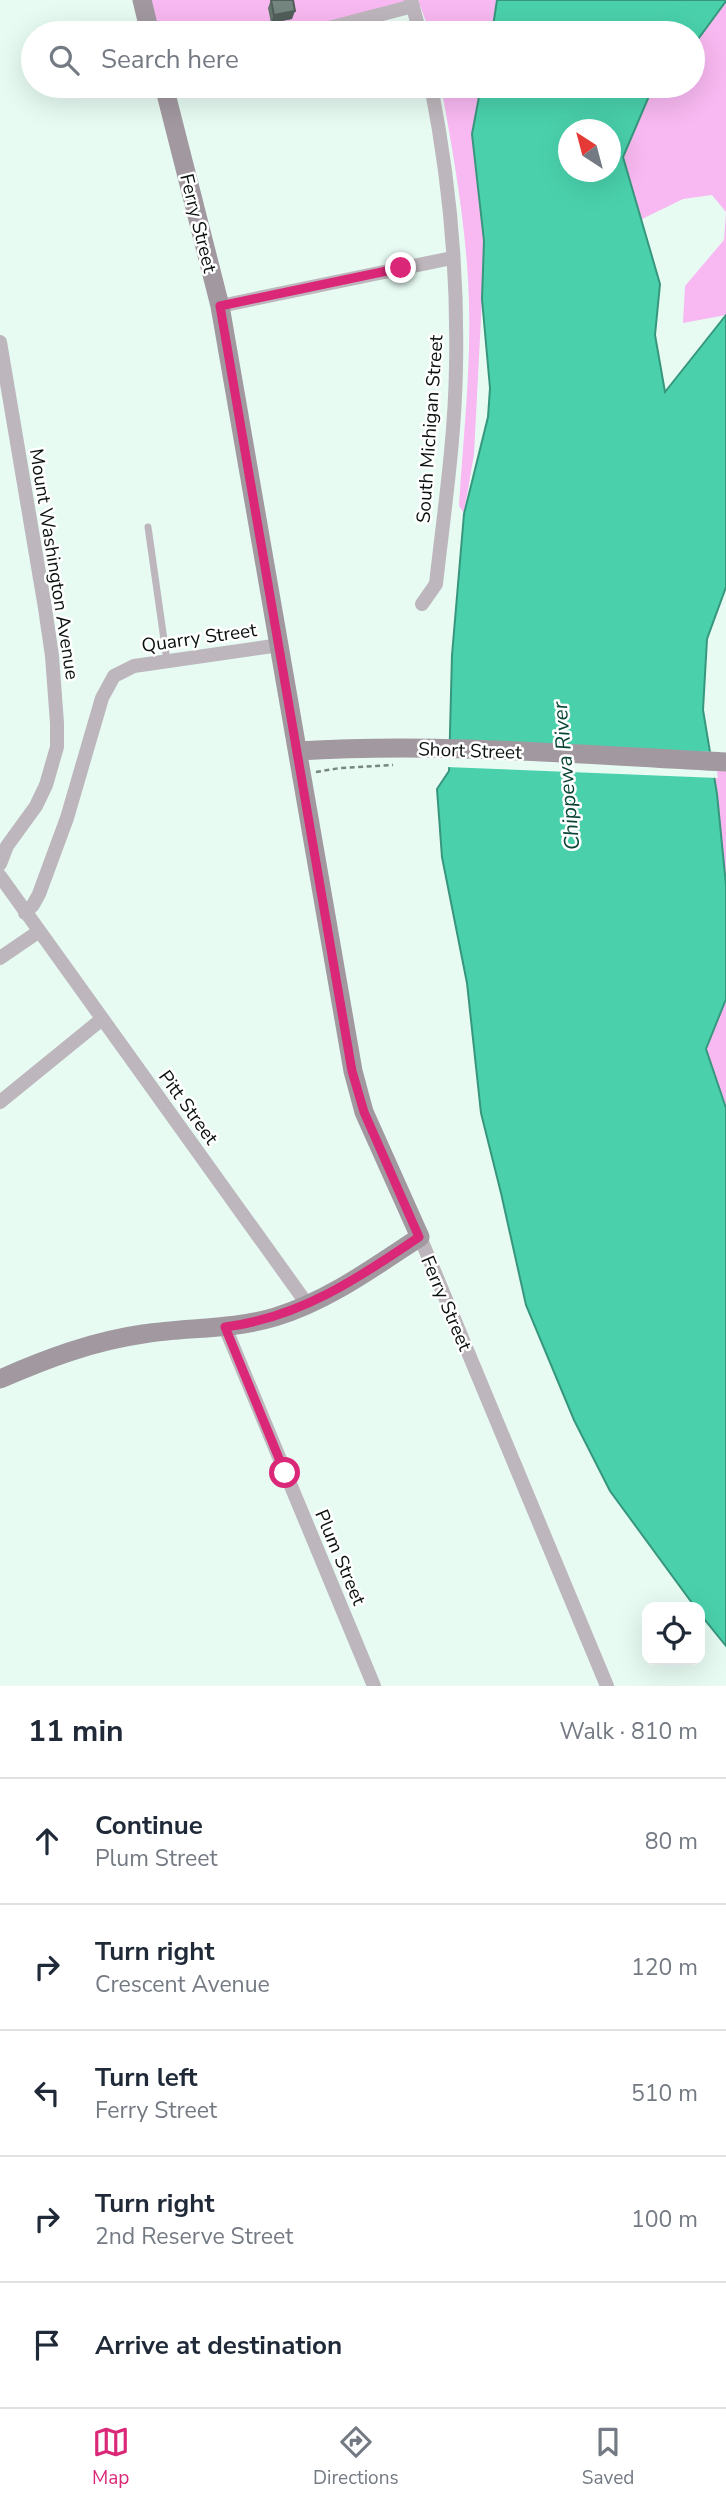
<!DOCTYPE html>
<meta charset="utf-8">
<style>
:root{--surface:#fff;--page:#f2f2f3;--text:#1f2937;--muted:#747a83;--line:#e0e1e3;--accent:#db2777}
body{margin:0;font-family:"Nunito Sans",sans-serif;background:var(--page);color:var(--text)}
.controls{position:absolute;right:21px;bottom:21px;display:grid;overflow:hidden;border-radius:14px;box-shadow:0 7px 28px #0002}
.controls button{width:63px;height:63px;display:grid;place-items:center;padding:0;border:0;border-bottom:2px solid var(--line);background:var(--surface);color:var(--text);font:35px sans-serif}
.compass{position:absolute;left:558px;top:119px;width:63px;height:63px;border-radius:50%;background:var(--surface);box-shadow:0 7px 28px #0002;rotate:324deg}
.stop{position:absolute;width:21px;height:21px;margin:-16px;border:5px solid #db2777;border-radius:50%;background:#fff}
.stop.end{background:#db2777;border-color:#fff;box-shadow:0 2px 7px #0008}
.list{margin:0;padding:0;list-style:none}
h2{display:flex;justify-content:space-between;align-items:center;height:91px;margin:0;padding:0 28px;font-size:30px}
h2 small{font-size:23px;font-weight:400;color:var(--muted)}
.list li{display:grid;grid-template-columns:46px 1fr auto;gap:21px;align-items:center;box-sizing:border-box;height:126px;padding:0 28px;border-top:2px solid var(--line)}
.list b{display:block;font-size:26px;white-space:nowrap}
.list p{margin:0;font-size:23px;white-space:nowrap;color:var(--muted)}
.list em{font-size:23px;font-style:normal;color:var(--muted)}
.icon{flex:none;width:38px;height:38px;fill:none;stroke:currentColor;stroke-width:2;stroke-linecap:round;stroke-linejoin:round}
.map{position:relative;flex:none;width:726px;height:1686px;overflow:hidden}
.search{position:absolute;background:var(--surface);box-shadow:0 7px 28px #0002;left:21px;right:21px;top:21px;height:77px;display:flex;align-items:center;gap:18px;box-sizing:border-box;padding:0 24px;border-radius:38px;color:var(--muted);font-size:26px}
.sheet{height:721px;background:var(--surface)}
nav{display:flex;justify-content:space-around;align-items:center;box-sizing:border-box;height:98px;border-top:2px solid var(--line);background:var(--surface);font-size:19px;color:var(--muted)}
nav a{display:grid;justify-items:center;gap:4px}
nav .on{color:var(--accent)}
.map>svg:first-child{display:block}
.green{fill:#f8b8f1}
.water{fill:#4ad1ac;stroke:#37977d;stroke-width:2;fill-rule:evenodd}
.pier{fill:#e7fbf3}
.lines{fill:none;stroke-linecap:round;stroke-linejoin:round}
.path{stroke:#788581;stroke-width:2.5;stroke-dasharray:5 3.5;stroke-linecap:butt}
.lane{stroke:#bdb6bc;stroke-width:7}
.street{stroke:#bdb6bc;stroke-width:14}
.secondary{stroke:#a198a0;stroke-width:19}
.wall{fill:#64736d}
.shaded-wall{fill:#515e59}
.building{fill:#74867f;stroke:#515e59;stroke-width:2}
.route{stroke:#db2777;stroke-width:9}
.labels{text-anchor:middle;stroke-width:5;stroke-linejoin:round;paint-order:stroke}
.street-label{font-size:19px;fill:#0a110f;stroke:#fff}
.water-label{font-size:21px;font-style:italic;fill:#094536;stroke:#fff}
</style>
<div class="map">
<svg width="726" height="1686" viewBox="0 0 726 1686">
<rect width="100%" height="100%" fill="#e7fbf3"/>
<path class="green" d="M142,0h269l-101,33h-160z
M418,0h79l-5,33h-62z
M726,1v314l-43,8 2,-37 39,-46 2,-28 -14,-17 -29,4 -43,21 -17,-63 26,-61 9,-10h35v-40z
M441,86h40l-9,48 12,107 -2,58 -8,155 -10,59 -5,-7c4,-67 12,-135 10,-203 -2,-73 -15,-145 -28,-217z
M713,771h13v114z
M726,999v108l-20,-58z"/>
<path class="water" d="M497,0h229v1l-33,45v-13h-201z
M481,86h177l-9,10 -26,61 37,127 -5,51 10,57 61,-77v272l-19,52 -4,71 14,84 9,91v114l-20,50 20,59v538l-26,-32v-7h-5l-85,-116 -36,-71 -48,-115 -25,-112 -20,-80 -14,-130 -25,-126 -5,-68 12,-18 3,-116 12,-141 24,-97 2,-29 -8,-89 2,-58 -12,-107zM568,130h42v42h-42z"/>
<path class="pier" d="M447,741l267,11 4,26 -272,-11z"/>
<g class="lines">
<path class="path" d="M316,772l24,-4 53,-3"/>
<path class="lane" d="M148,527l19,134"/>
<path class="street" d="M411,0l9,33
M310,33l103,-27
M220,306l232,-48
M0,342l45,266 7,48 5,67v24l-11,38 -10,21 -29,40 -7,18
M422,604l14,-20c8,-72 19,-145 20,-217 2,-94 -7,-190 -25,-281
M0,876l307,428
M25,913l8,-8 6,-11 28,-76 35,-120 12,-22 20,-10 146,-21
M0,958l38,-26
M0,1102l102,-83
M420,1237l187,449
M225,1327l149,359"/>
<path class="secondary" d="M142,0l8,33
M298,751c142,-9 286,4 428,11
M0,1379c46,-20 93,-38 143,-45 44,-7 89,-4 132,-17 53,-16 99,-50 145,-80l-56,-125 -11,-41 -133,-765 -56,-220"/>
</g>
<path class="wall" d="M271,0l21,19 -21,4 -3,-15z"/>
<path class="shaded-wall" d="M295,11l-3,8 -21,4 3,-8z"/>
<path class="building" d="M271,0h22l2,11 -21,4z"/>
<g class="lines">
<path class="route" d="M285,1473l-60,-146c74,-9 134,-49 194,-90l-55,-125 -12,-41 -132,-765 181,-38"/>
</g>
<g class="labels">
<g class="street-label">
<text transform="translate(199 223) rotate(76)" y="7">Ferry Street</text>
<text transform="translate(429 429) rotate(-86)" y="7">South Michigan Street</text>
<text transform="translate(55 564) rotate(81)" y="7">Mount Washington Avenue</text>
<text transform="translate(199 637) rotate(-8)" y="7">Quarry Street</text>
<text transform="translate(470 750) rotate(2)" y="7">Short Street</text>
<text transform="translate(189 1107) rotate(54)" y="7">Pitt Street</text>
<text transform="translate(447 1303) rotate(67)" y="7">Ferry Street</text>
<text transform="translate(341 1557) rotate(67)" y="7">Plum Street</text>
</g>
<g class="water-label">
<text transform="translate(566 776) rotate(-95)" y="7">Chippewa River</text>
</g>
</g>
</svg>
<div class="controls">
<button><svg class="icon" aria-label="locate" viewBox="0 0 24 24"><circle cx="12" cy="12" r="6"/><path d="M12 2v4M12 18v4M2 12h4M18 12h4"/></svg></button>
</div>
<svg class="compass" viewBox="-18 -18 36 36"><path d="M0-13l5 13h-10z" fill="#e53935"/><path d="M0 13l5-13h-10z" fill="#747a83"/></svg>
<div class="stop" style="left:285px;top:1473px"></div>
<div class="stop end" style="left:401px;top:268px"></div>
<div class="search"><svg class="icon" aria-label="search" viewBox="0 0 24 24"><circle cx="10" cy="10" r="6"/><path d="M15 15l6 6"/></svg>Search here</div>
</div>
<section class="sheet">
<h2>11 min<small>Walk · 810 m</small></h2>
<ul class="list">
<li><svg class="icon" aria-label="ahead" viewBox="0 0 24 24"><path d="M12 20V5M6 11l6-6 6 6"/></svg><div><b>Continue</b><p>Plum Street</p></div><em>80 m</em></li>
<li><svg class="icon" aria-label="right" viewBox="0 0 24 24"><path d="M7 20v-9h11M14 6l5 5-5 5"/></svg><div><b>Turn right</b><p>Crescent Avenue</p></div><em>120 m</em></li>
<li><svg class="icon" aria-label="left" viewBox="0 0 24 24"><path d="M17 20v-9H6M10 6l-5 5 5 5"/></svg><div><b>Turn left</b><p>Ferry Street</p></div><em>510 m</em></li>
<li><svg class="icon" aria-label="right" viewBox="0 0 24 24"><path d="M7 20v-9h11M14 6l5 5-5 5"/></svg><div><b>Turn right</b><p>2nd Reserve Street</p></div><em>100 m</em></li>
<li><svg class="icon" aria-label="arrive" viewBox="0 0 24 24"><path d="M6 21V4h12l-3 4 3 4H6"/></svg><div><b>Arrive at destination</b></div></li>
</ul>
</section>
<nav>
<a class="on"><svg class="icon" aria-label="map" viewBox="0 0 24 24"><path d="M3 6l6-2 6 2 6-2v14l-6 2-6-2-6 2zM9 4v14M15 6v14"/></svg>Map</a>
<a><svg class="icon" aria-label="directions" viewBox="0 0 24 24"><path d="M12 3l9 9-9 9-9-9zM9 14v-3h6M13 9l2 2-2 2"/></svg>Directions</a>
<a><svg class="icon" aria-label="saved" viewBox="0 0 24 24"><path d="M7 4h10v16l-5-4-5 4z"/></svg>Saved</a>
</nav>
